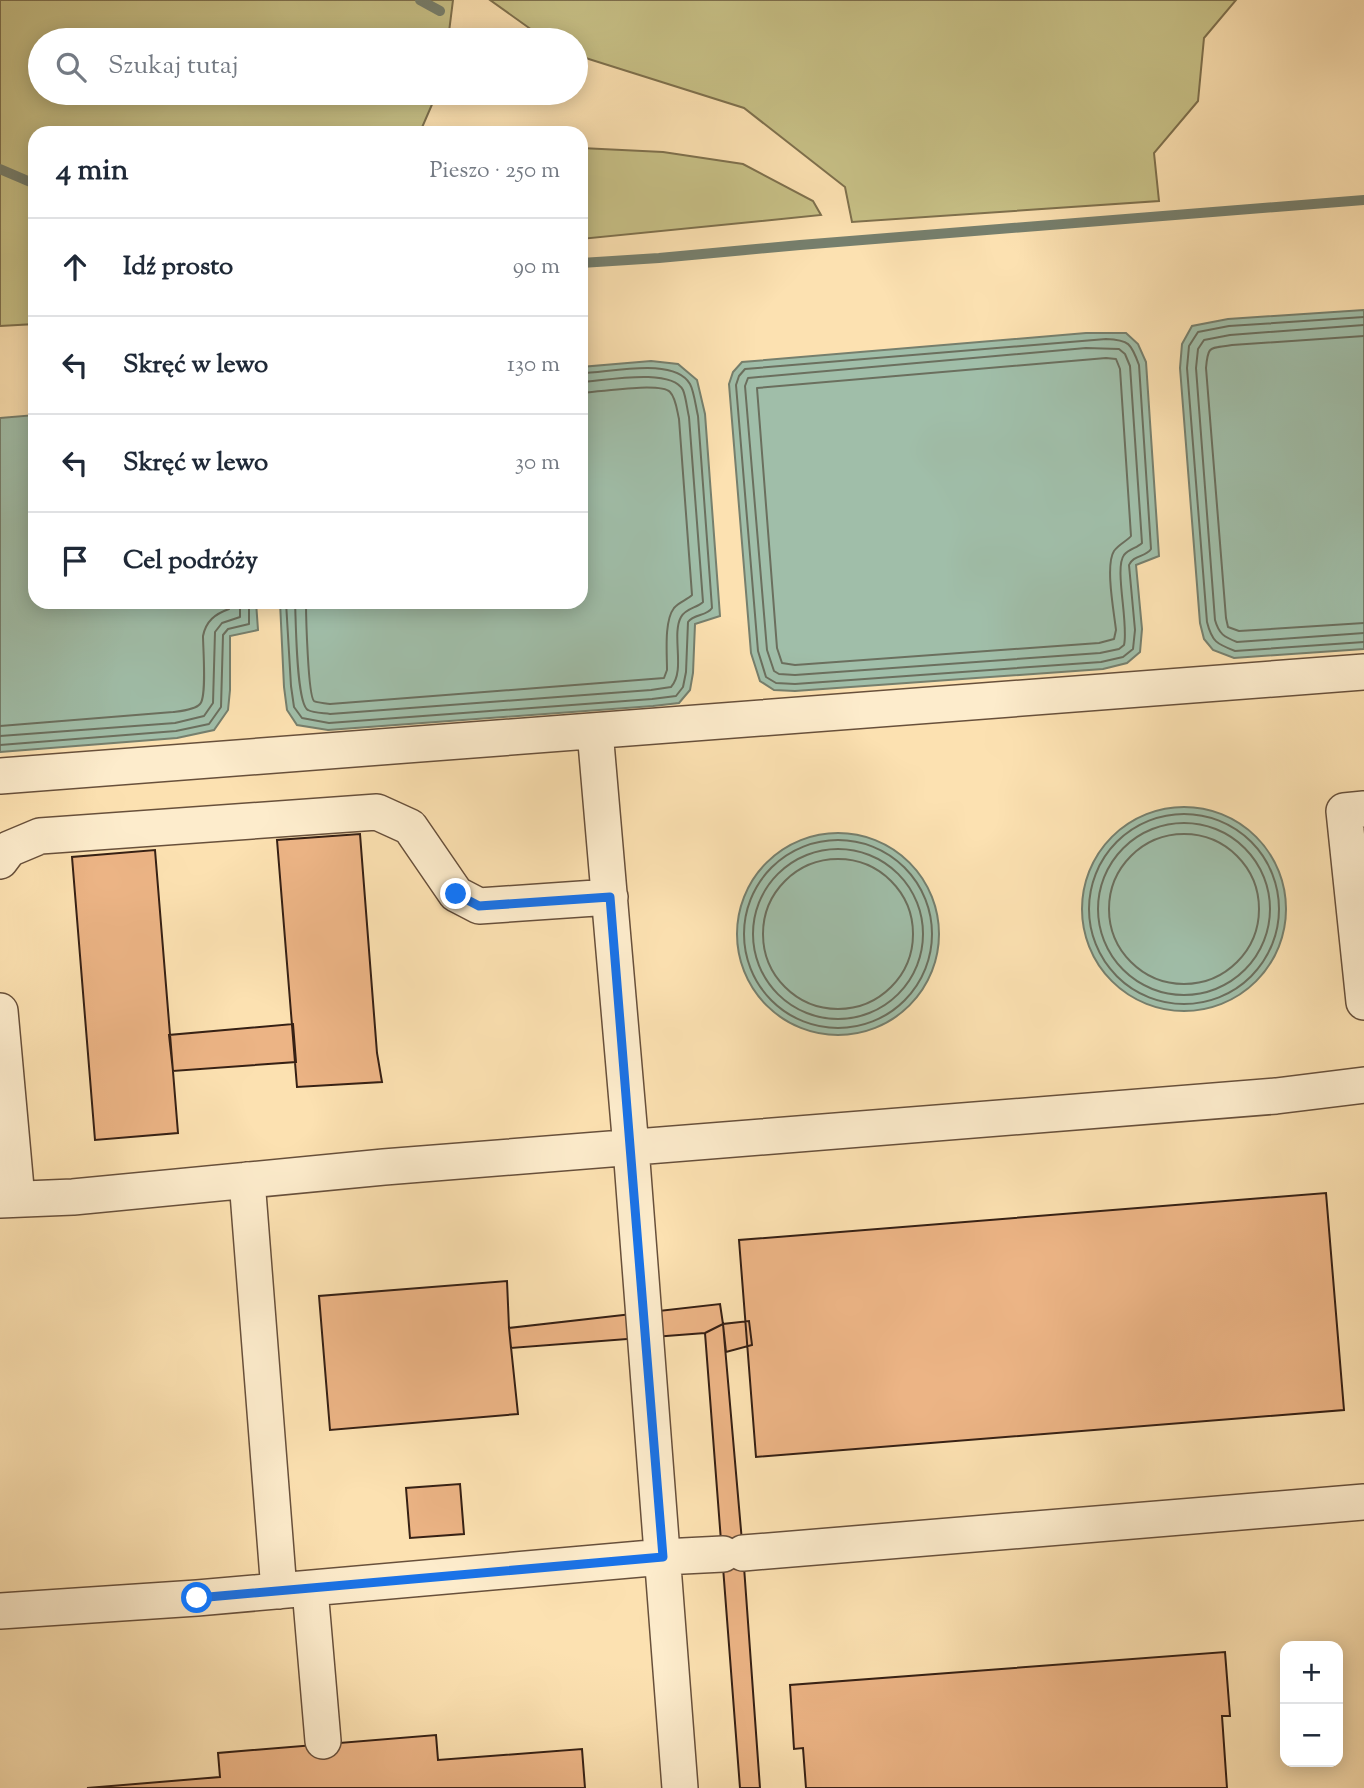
<!DOCTYPE html>
<html lang="pl">
<meta charset="utf-8">
<style>
:root{--surface:#fff;--page:#f6f6f7;--text:#1f2937;--muted:#747a83;--line:#e0e1e3}
body{margin:0;font-family:"Sorts Mill Goudy",serif;background:var(--page);color:var(--text)}
.controls{position:absolute;right:21px;bottom:21px;display:grid;overflow:hidden;border-radius:14px;box-shadow:0 4px 18px #0003}
.controls button{width:63px;height:63px;display:grid;place-items:center;padding:0;border:0;border-bottom:2px solid var(--line);background:var(--surface);color:var(--text);font:35px sans-serif}
.stop{position:absolute;width:21px;height:21px;margin:-16px;border:5px solid #1a73e8;border-radius:50%;background:#fff}
.stop.end{background:#1a73e8;border-color:#fff;box-shadow:0 2px 7px #0008}
.list{margin:0;padding:0;list-style:none}
h2{display:flex;justify-content:space-between;align-items:center;height:91px;margin:0;padding:0 28px;font-size:30px}
h2 small{font-size:23px;font-weight:400;color:var(--muted)}
.list li{display:grid;grid-template-columns:46px 1fr auto;gap:21px;align-items:center;box-sizing:border-box;height:98px;padding:0 28px;border-top:2px solid var(--line)}
.list b{display:block;font-size:26px;white-space:nowrap}
.list em{font-size:23px;font-style:normal;color:var(--muted)}
.icon{flex:none;width:38px;height:38px;fill:none;stroke:currentColor;stroke-width:2;stroke-linecap:round;stroke-linejoin:round}
.map{position:relative;flex:none;width:1364px;height:1788px;overflow:hidden}
.search{position:absolute;background:var(--surface);box-shadow:0 4px 18px #0003;left:28px;top:28px;width:560px;height:77px;display:flex;align-items:center;gap:18px;box-sizing:border-box;padding:0 24px;border-radius:38px;color:var(--muted);font-size:26px}
.panel{position:absolute;background:var(--surface);box-shadow:0 4px 18px #0003;left:28px;top:126px;width:560px;height:483px;border-radius:21px}
.map>svg:first-child{display:block}
.green{fill:#c7c086;stroke:#7e704d;stroke-width:2}
.water{fill:#a0bea9;stroke:#767f6d;stroke-width:2}
.lines{fill:none;stroke-linecap:round;stroke-linejoin:round}
.shore{stroke:#6b6f5e;stroke-width:2}
.stream{stroke:#767f6d;stroke-width:10}
.building{fill:#ecb485;stroke:#362014;stroke-width:2}
.minor-casing{stroke:#68503b;stroke-width:38}
.minor{stroke:#fdeccc;stroke-width:35}
.route{stroke:#1a73e8;stroke-width:9}
</style>
<div class="map">
<svg width="1364" height="1788" viewBox="0 0 1364 1788">
<rect width="100%" height="100%" fill="#fce1b1"/>
<filter id="stains"><feTurbulence type="fractalNoise" baseFrequency=".00286" numOctaves="4"/><feColorMatrix values="0 0 0 0 .2 0 0 0 0 .09 0 0 0 0 .02 0 0 0 .5 -.17"/></filter>
<radialGradient id="worn" r=".72"><stop offset=".6" stop-color="#630" stop-opacity="0"/><stop offset="1" stop-color="#630" stop-opacity=".3"/></radialGradient>
<path class="green" d="M0,0h453l-5,40h-408v53h397l-17,39 2,1h-387v191l-35,2z
M490,0h746l-32,38 -6,63 -44,52 5,48 -307,21 -7,-35 -101,-79 -168,-53v-15h-30z
M581,148l82,4 80,12 70,37 8,14 -240,24z"/>
<path class="water" d="M1364,310v339l-130,9 -21,-8 -9,-11 -4,-16 -20,-255 2,-24 10,-18 36,-7z
M1086,333h40l12,11 8,18 13,194 -23,9 6,64 -2,23 -13,11 -24,6 -308,22 -21,-1 -14,-9 -9,-28 -22,-269 4,-12 9,-10z
M651,361l27,3 19,16 8,34 15,202 -25,8 -2,49 -3,17 -11,13 -26,3 -325,24 -31,-5 -10,-15 -3,-23 -4,-85h301v-235z
M35,415v187h221l2,28 -28,6v54l-2,20 -14,20 -37,8 -177,14v-334z
M1082 909a102 102 0 1 1 204 0a102 102 0 1 1-204 0Z
M737 934a101 101 0 1 1 202 0a101 101 0 1 1-202 0Z"/>
<g class="lines">
<path class="shore" d="M1364,317l-135,9 -31,6 -9,14 -2,22 20,254c5,20 10,22 28,29l129,-9
M1364,325l-134,10 -26,5 -6,9 -2,19 19,252c4,14 9,17 22,22l127,-9
M1364,336l-132,9c-22,4 -24,-1 -26,23l20,250 2,9 11,4 125,-8
M1106,339c23,1 25,4 33,26l12,184c-5,8 -18,6 -22,16l6,65 -2,19 -10,8 -22,5 -306,22 -19,-1 -10,-6 -8,-26 -22,-266 3,-9 6,-7z
M1086,348l33,1 6,5 5,12 12,177c-5,5 -13,6 -18,12 -10,13 5,69 0,90l-5,4 -19,4 -305,22 -16,-1 -5,-3 -7,-21 -22,-264 3,-8z
M1106,358l10,1 4,10 11,167c-4,5 -12,8 -17,15 -9,14 0,61 2,79l-2,9 -15,4 -304,22 -13,-2 -5,-15 -20,-260z
M286,602l5,84 3,21 8,11 27,5 323,-24 24,-3 7,-9 3,-15 2,-50c6,-8 19,-6 24,-14l-14,-192c-2,-8 -4,-25 -8,-32 -16,-28 -82,-11 -109,-11
M295,602c1,17 1,102 13,108 5,3 15,3 22,4l321,-24 20,-3c15,-16 0,-52 10,-70 5,-9 16,-9 22,-15l-14,-185c-2,-8 -3,-20 -6,-27 -12,-23 -80,-9 -102,-8
M306,602c0,13 2,94 8,99 3,2 12,2 16,3l334,-26 3,-8c0,-17 -3,-49 7,-62 5,-6 13,-8 18,-13l-13,-176c-2,-8 -3,-21 -9,-27 -10,-10 -72,0 -89,1
M0,726l173,-14c8,-1 22,-2 27,-8 7,-7 3,-56 3,-68 3,-15 12,-22 26,-27l1,-7
M0,736l175,-13 29,-7 9,-13 2,-71 7,-9 18,-6v-15
M0,745l176,-14 33,-7 12,-17 2,-72 5,-6 21,-5v-22
M1089 909a95 95 0 1 1 190 0a95 95 0 1 1-190 0Z
M1098 909a86 86 0 1 1 172 0a86 86 0 1 1-172 0Z
M1109 909a75 75 0 1 1 150 0a75 75 0 1 1-150 0Z
M744 934a94 94 0 1 1 188 0a94 94 0 1 1-188 0Z
M753 934a85 85 0 1 1 170 0a85 85 0 1 1-170 0Z
M763 934a75 75 0 1 1 150 0a75 75 0 1 1-150 0Z"/>
<path class="stream" d="M420,0l20,11
M0,169l35,15
M581,263l78,-5 141,-13 564,-45"/>
</g>
<path class="building" d="M360,834l17,219 5,29 -85,5 -20,-247z
M155,850l23,283 -83,7 -23,-283z
M293,1024l3,38 -123,9 -4,-36z
M1326,1193l18,217 -588,47 -17,-217z
M507,1281l2,47 9,86 -188,16 -11,-134z
M720,1304l3,20 -18,9 -194,15 -2,-20z
M749,1321l3,24 -26,7 -3,-28z
M723,1324l20,229 17,235h-20l-35,-455z
M460,1484l4,50 -54,4 -4,-50z
M1225,1652l5,64h-8l5,72h-421l-3,-40 -9,1 -4,-64z
M436,1735l2,25 144,-11 3,39h-498l133,-11 -2,-24z"/>
<g class="lines">
<defs>
<path id="minor" d="M595,731l36,417 49,640
M0,776l1364,-104
M1364,809l-20,2 20,191
M0,861l9,-12 31,-13 337,-24 33,15 46,67 23,12 131,-9
M0,1011l17,188
M247,1180l32,411
M0,1200l73,-3 311,-30 892,-71 88,-11
M743,1553l621,-51
M310,1589l13,152
M0,1611l197,-13 466,-41 60,-3"/>
</defs>
<use href="#minor" class="minor-casing"/>
<use href="#minor" class="minor"/>
</g>
<g class="lines">
<path class="route" d="M197,1598l466,-41 -53,-660 -131,9 -23,-12"/>
</g>
<rect width="100%" height="100%" filter="url(#stains)"/>
<rect width="100%" height="100%" fill="url(#worn)"/>
</svg>
<div class="controls">
<button>+</button>
<button>−</button>
</div>
<div class="stop" style="left:197px;top:1598px"></div>
<div class="stop end" style="left:456px;top:894px"></div>
<div class="search"><svg class="icon" aria-label="search" viewBox="0 0 24 24"><circle cx="10" cy="10" r="6"/><path d="M15 15l6 6"/></svg>Szukaj tutaj</div>
<section class="panel">
<h2>4 min<small>Pieszo · 250 m</small></h2>
<ul class="list">
<li><svg class="icon" aria-label="ahead" viewBox="0 0 24 24"><path d="M12 20V5M6 11l6-6 6 6"/></svg><div><b>Idź prosto</b></div><em>90 m</em></li>
<li><svg class="icon" aria-label="left" viewBox="0 0 24 24"><path d="M17 20v-9H6M10 6l-5 5 5 5"/></svg><div><b>Skręć w lewo</b></div><em>130 m</em></li>
<li><svg class="icon" aria-label="left" viewBox="0 0 24 24"><path d="M17 20v-9H6M10 6l-5 5 5 5"/></svg><div><b>Skręć w lewo</b></div><em>30 m</em></li>
<li><svg class="icon" aria-label="arrive" viewBox="0 0 24 24"><path d="M6 21V4h12l-3 4 3 4H6"/></svg><div><b>Cel podróży</b></div></li>
</ul>
</section>
</div>
